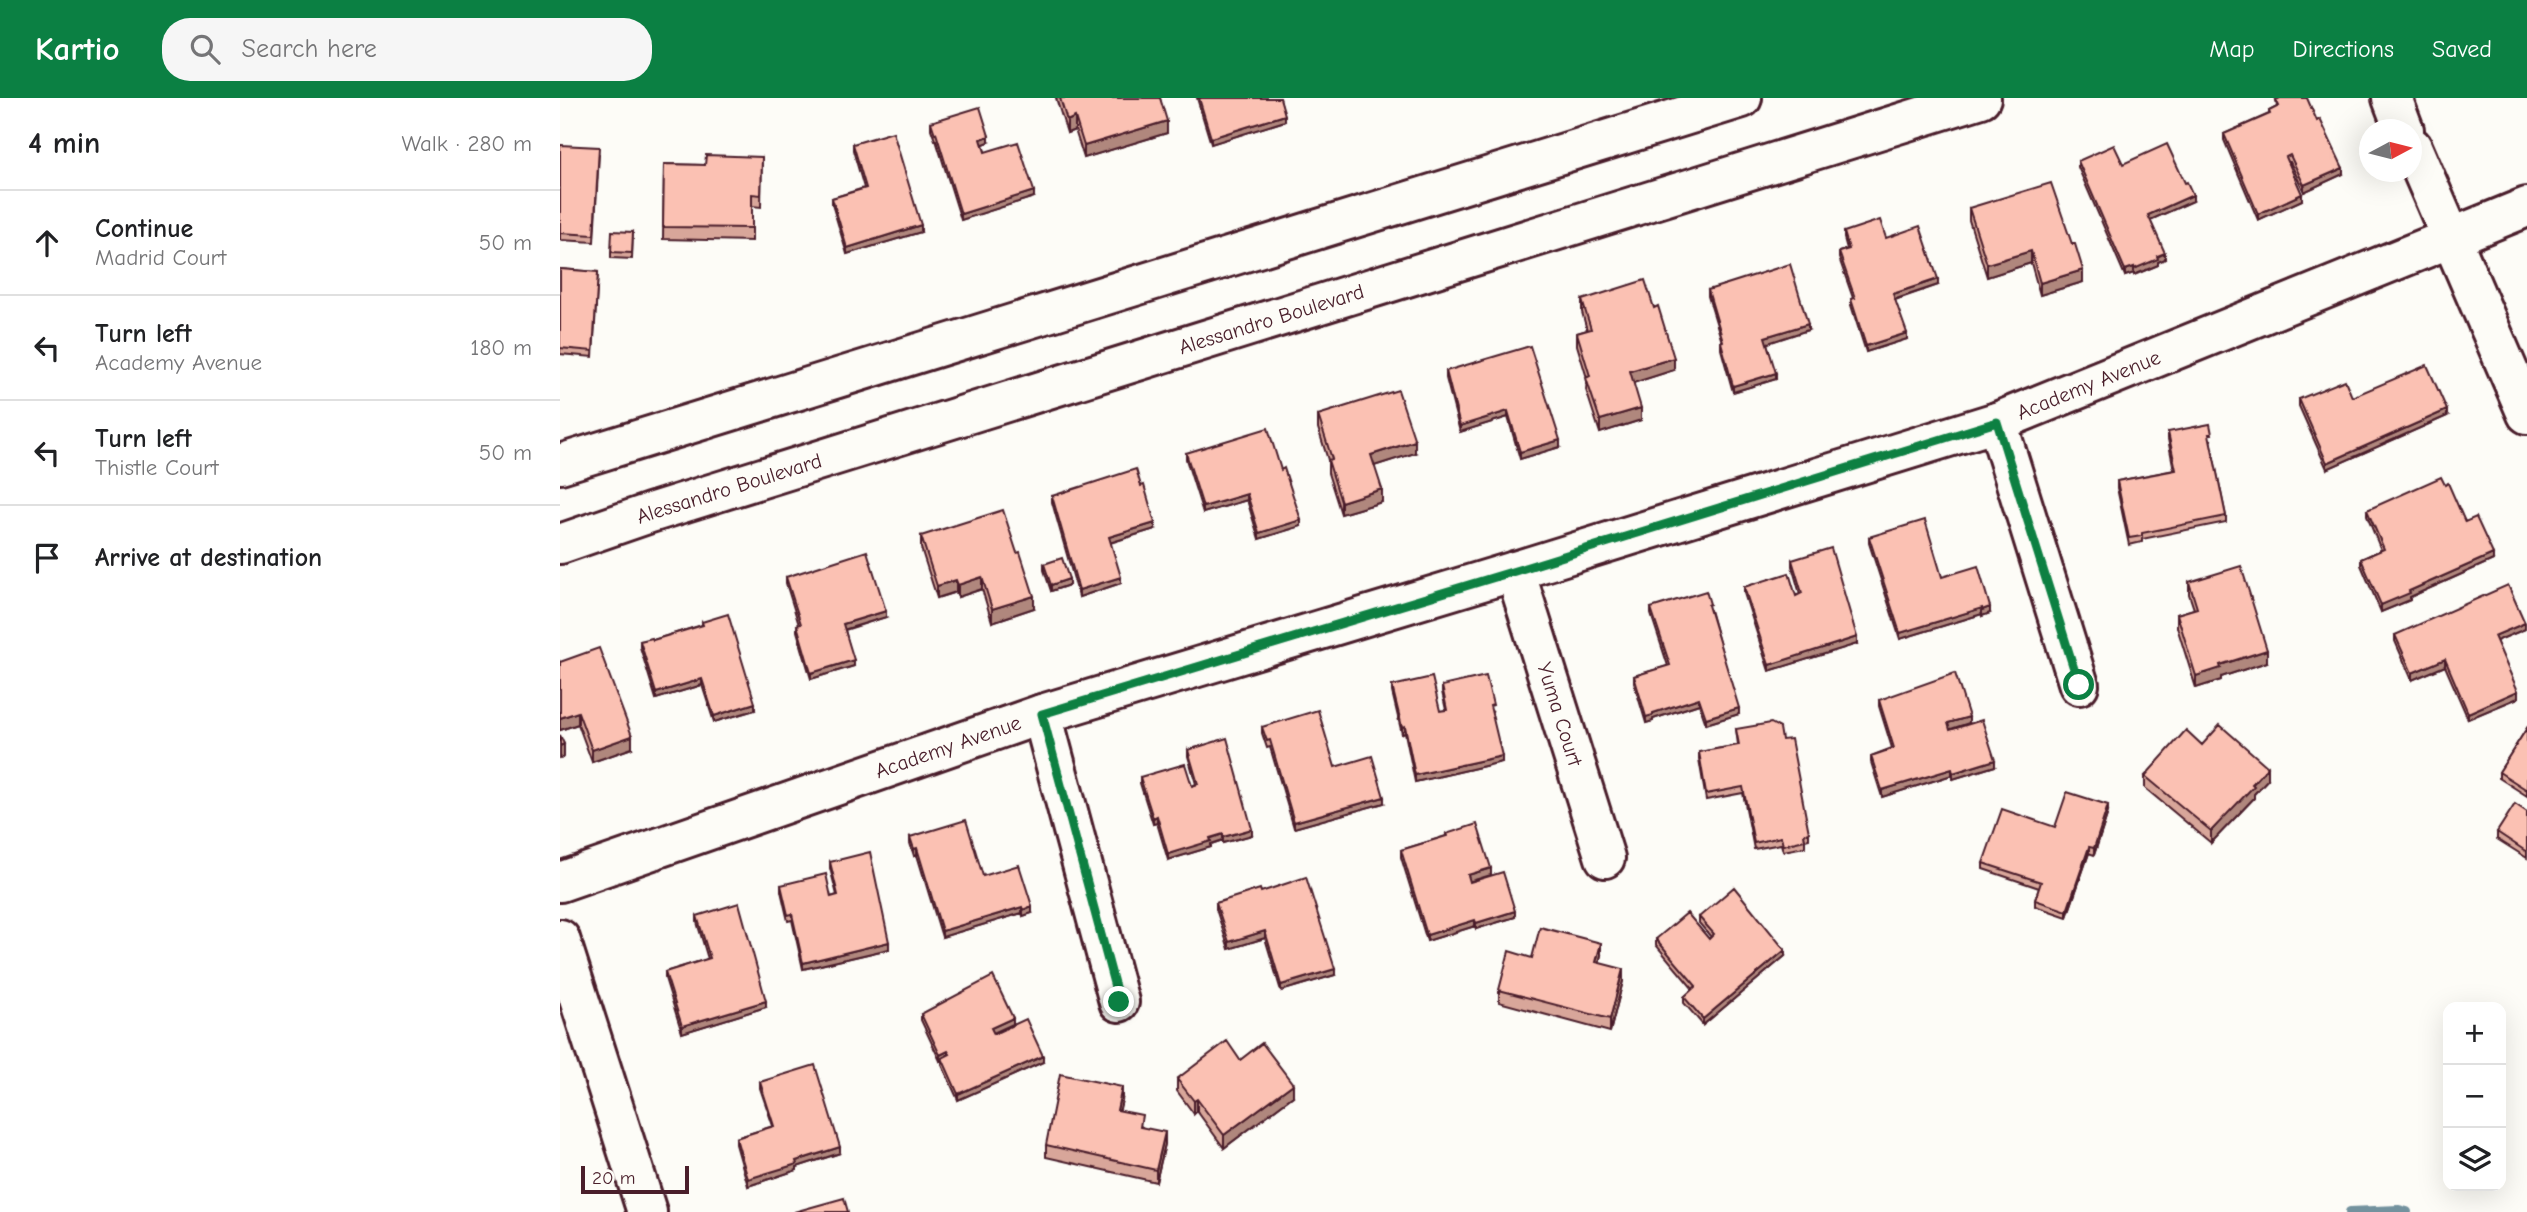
<!DOCTYPE html>
<meta charset="utf-8">
<style>
:root{--surface:#fff;--page:#f6f6f6;--text:#202124;--muted:#757577;--line:#e0e0e0;--accent:#0b8043}
body{margin:0;font-family:"Comic Neue",sans-serif;background:var(--page);color:var(--text)}
.controls{position:absolute;right:21px;bottom:21px;display:grid;overflow:hidden;border-radius:14px;box-shadow:0 7px 28px #0002}
.controls button{width:63px;height:63px;display:grid;place-items:center;padding:0;border:0;border-bottom:2px solid var(--line);background:var(--surface);color:var(--text);font:35px sans-serif}
.compass{position:absolute;left:1799px;top:21px;width:63px;height:63px;border-radius:50%;background:var(--surface);box-shadow:0 7px 28px #0002;rotate:83deg}
.scale{position:absolute;left:21px;bottom:18px;width:108px;box-sizing:border-box;padding-left:7px;border:4px solid #4a1f2b;border-top:0;font-size:19px;line-height:24px;white-space:nowrap;color:#4a1f2b;-webkit-text-stroke:5px #fdfcf7;paint-order:stroke}
.stop{position:absolute;width:21px;height:21px;margin:-16px;border:5px solid #0b8043;border-radius:50%;background:#fff}
.stop.end{background:#0b8043;border-color:#fff;box-shadow:0 2px 7px #0008}
.list{margin:0;padding:0;list-style:none}
h2{display:flex;justify-content:space-between;align-items:center;height:91px;margin:0;padding:0 28px;font-size:30px}
h2 small{font-size:23px;font-weight:400;color:var(--muted)}
.list li{display:grid;grid-template-columns:46px 1fr auto;gap:21px;align-items:center;box-sizing:border-box;height:105px;padding:0 28px;border-top:2px solid var(--line)}
.list b{display:block;font-size:26px;white-space:nowrap}
.list p{margin:0;font-size:23px;white-space:nowrap;color:var(--muted)}
.list em{font-size:23px;font-style:normal;color:var(--muted)}
.icon{flex:none;width:38px;height:38px;fill:none;stroke:currentColor;stroke-width:2;stroke-linecap:round;stroke-linejoin:round}
.map{position:relative;flex:none;width:1967px;height:1114px;overflow:hidden}
header{display:flex;align-items:center;gap:42px;box-sizing:border-box;height:98px;padding:0 35px;background:var(--accent);color:#fff}
header strong{font-size:33px}
nav{display:flex;gap:38px;margin-inline-start:auto;font-size:24px}
.search{width:490px;height:63px;background:var(--page);display:flex;align-items:center;gap:18px;box-sizing:border-box;padding:0 24px;border-radius:28px;color:var(--muted);font-size:26px}
main{display:flex}
aside{flex:1;background:var(--surface)}
.map>svg:first-child{display:block}
.lines{fill:none;stroke-linecap:round;stroke-linejoin:round}
.stream{stroke:#73929e;stroke-width:10}
.minor-casing{stroke:#4a1f2b;stroke-width:44}
.major-casing{stroke:#4a1f2b;stroke-width:44}
.minor{stroke:#fdfcf7;stroke-width:38}
.major{stroke:#fdfcf7;stroke-width:38}
.wall{fill:#d8a69a;stroke:#4a1f2b;stroke-width:2}
.shaded-wall{fill:#b0877d;stroke:#4a1f2b;stroke-width:2}
.building{fill:#fbc1b3;stroke:#4a1f2b;stroke-width:2}
.route{stroke:#0b8043;stroke-width:9}
.labels{text-anchor:middle;stroke-width:7;stroke-linejoin:round;paint-order:stroke}
.street-label{font-size:21px;fill:#4a1f2b;stroke:#fdfcf7}
</style>
<header>
<strong>Kartio</strong>
<div class="search"><svg class="icon" aria-label="search" viewBox="0 0 24 24"><circle cx="10" cy="10" r="6"/><path d="M15 15l6 6"/></svg>Search here</div>
<nav><a>Map</a><a>Directions</a><a>Saved</a></nav>
</header>
<main>
<aside>
<h2>4 min<small>Walk · 280 m</small></h2>
<ul class="list">
<li><svg class="icon" aria-label="ahead" viewBox="0 0 24 24"><path d="M12 20V5M6 11l6-6 6 6"/></svg><div><b>Continue</b><p>Madrid Court</p></div><em>50 m</em></li>
<li><svg class="icon" aria-label="left" viewBox="0 0 24 24"><path d="M17 20v-9H6M10 6l-5 5 5 5"/></svg><div><b>Turn left</b><p>Academy Avenue</p></div><em>180 m</em></li>
<li><svg class="icon" aria-label="left" viewBox="0 0 24 24"><path d="M17 20v-9H6M10 6l-5 5 5 5"/></svg><div><b>Turn left</b><p>Thistle Court</p></div><em>50 m</em></li>
<li><svg class="icon" aria-label="arrive" viewBox="0 0 24 24"><path d="M6 21V4h12l-3 4 3 4H6"/></svg><div><b>Arrive at destination</b></div></li>
</ul>
</aside>
<div class="map">
<svg width="1967" height="1114" viewBox="0 0 1967 1114">
<rect width="100%" height="100%" fill="#fdfcf7"/>
<filter id="ink" filterUnits="userSpaceOnUse"><feTurbulence type="fractalNoise" baseFrequency=".0143" numOctaves="2"/><feDisplacementMap in="SourceGraphic" scale="14" xChannelSelector="R" yChannelSelector="G"/><feConvolveMatrix kernelMatrix="1 2 1 2 8 2 1 2 1" color-interpolation-filters="sRGB"/></filter>
<g filter="url(#ink)">
<g class="lines">
<path class="stream" d="M1790,1114l49,-2 8,2"/>
<defs>
<g id="minor">
<path d="M1832,0l12,32"/>
<path d="M1852,49l115,267"/>
<path d="M1437,324l82,263"/>
<path id="s1" d="M955,473l90,287"/>
<path d="M482,616l77,288"/>
<path id="s2" d="M0,784l482,-168 473,-143 482,-149 530,-215"/>
<path d="M0,841l87,273"/>
</g>
<g id="major">
<path d="M0,366l1182,-366"/>
<path id="s3" d="M0,446l90,-31 1331,-415"/>
</g>
</defs>
<use href="#minor" class="minor-casing"/>
<use href="#major" class="major-casing"/>
<use href="#minor" class="minor"/>
<use href="#major" class="major"/>
</g>
<path class="wall" d="M496,0h104l7,35 -83,25 -9,-28 -8,3z
M637,0h83l5,23 -74,23z
M1716,2l67,74 -39,18 -14,-30h-2l14,38 -44,20 -34,-80v-6l45,-20v-3l8,-4z
M371,24l58,20 -6,2 2,8 49,45 -73,23 -25,-80h-1l-4,-11z
M293,46l68,88 -74,22 -15,-50v-6l32,-10 -11,-38z
M0,47l39,9 -5,88 -34,-2z
M202,59l-1,50 -9,-1v35l-89,-2 1,-75 41,1z
M1518,63l45,3 70,37 -43,19 15,39 -7,3v3l-24,10v-2l-9,3 -47,-109z
M1409,110l103,36 11,38 -43,13 -9,-32 -44,14 -18,-57z
M73,134l-1,27 -21,-1v-6z
M1284,134l42,6 52,47 -43,15 12,39 -41,13 -15,-47v-6l2,-1 -14,-40v-6l8,-3 -3,-11z
M0,171l38,3 -5,85 -33,-3z
M1148,192l100,40 -41,13 9,36 -43,13 -12,-43v-7h1l-14,-46z
M1022,202l92,70 -41,13 8,37 -41,13 -14,-43 1,-12 -10,-33v-12l10,-3 -5,-18z
M886,273l114,76 -40,12 -12,-42 -48,15 -14,-54z
M1739,301l148,17 -120,53 -28,-63z
M758,317l97,38 -41,13 8,36 -41,12 -13,-41v-13l-10,-32z
M1608,334l44,8h-2l16,76v6l-84,17v3l-13,3 -12,-57v-7l57,-11 -6,-31z
M626,355l95,17 20,56 -42,13 -12,-39 -44,13 -17,-54z
M1885,387l20,37 28,38 -83,37v3l-29,12 -20,-47v-6l20,-9 -14,-34v-6z
M492,398l103,33 -45,14 11,40 -42,14 -27,-95z
M361,438l113,72 -42,14 -10,-33 -24,8 -2,-5 -19,6 -16,-50z
M1309,439l73,40 48,36 -8,3v-2l-82,25 -31,-96z
M1232,462l65,84 -88,27 -25,-78v-6l52,9 4,-2 -8,-28z
M484,466l25,21 -18,6 -7,-21z
M226,479l100,40 -41,13 9,36 -43,13 -14,-48v-6h2l-13,-42z
M1629,484l78,80 -46,15v3l-25,8 -19,-61v-13l17,-5 -5,-15z
M1091,510l59,2 29,104 -33,10 -7,-20 -46,15v2l-7,2 -12,-40v-7l34,-10 -17,-52z
M142,524l53,88 -41,12 -12,-37 -46,14 -16,-52v-6l13,-1 49,-15z
M1965,531l-29,12 22,57 -50,21 -23,-53 -33,14 -17,-39v-6z
M0,564l72,86 -40,14 -14,-38 -18,6z
M832,588l48,25 6,-1 -4,-18v-6l51,26h-2l11,50 -87,20 -10,-49 -3,1 -10,-42z
M1319,602l90,23 -19,6 45,37 -42,13 -1,-4 -70,22 -11,-35v-6l21,-8 -13,-42z
M702,629l122,76 -90,25 -24,-81 -3,1 -5,-15z
M1967,630v68l-28,-18v-6z
M1176,631l46,11 27,93v6l-4,1v7l-22,4 -2,-7 -27,5 -11,-56 -37,7 -7,-41v-7l39,-7z
M1642,647l66,34 -14,15v4l-43,45 -66,-55v-12z
M628,652l64,85 -29,8v-3l-12,4v3l-43,13 -11,-37 -4,1 -13,-41v-6l52,9 4,-2 -8,-28z
M1548,714l-14,43 -5,-2 -22,64 -32,-11v-6l4,-12 -56,-19v-6l72,-36z
M1967,714v46l-30,-19v-7z
M886,736l45,41 -21,6 45,36 -39,12 -1,-3 -48,15 -26,-84v-7l45,-14z
M350,739l73,39 49,37 -9,3 -1,-3 -80,24 -25,-82 -3,1 -4,-13z
M270,764l59,87 -86,20 -11,-49 -4,1 -7,-30v-6l50,12 6,-2 -7,-27z
M701,794l74,83 -54,16 -16,-53 -36,11 -13,-40v-6z
M137,818l69,91 -84,26 -17,-55v-6l43,-13 -11,-37z
M1139,819l86,39 -82,69 -19,-22v-6l9,-8 -37,-44v-6h53l2,-2 -12,-14z
M1041,857l-2,8 24,18 -13,51 -111,-30v-12l33,-32z
M361,916l92,10 -19,9v1l49,28 -85,38 -16,-35v-5l-2,1 -19,-41z
M680,962l53,36 -69,52 -27,-37 -3,3 -17,-23v-12z
M200,984l80,71 -43,14v3l-49,16 -12,-42v-6l37,-12 -13,-38z
M562,1002l-3,10 46,34 -9,38 -110,-25v-12z"/>
<path class="shaded-wall" d="M725,17v6l-74,23v-6z
M515,19v13l-8,3v-12z
M607,23v12l-83,25v-12z
M429,38v6l-8,3v-6z
M1783,70v6l-39,18v-7z
M474,93v6l-73,23v-6z
M1742,96v6l-44,20v-6z
M1633,97v6l-45,20v-6z
M361,127v7l-74,22v-6z
M1471,153v12l-44,14v-13z
M1605,155v6l-7,3v3l-24,10v-6z
M1574,169v6l-9,3v-6z
M1523,172v12l-43,13v-12z
M1378,181v6l-45,15v-6z
M1248,226v6l-43,14v-7z
M1347,235v6l-41,13v-6z
M1114,260v12l-44,14v-13z
M1216,275v6l-43,13v-6z
M1081,310v12l-41,13v-13z
M1887,312v6l-120,53v-6z
M948,313v6l-48,15v-6z
M1000,342v7l-40,12v-7z
M855,343v12l-44,14v-12z
M822,391v13l-41,12v-12z
M687,396v6l-44,13v-6z
M741,422v6l-42,13v-6z
M595,425v6l-46,14v-6z
M1933,456v6l-83,37v3l-29,12v-7l28,-14z
M422,479v12l-24,8v-12z
M561,479v6l-42,14v-7z
M509,481v6l-18,6v-6z
M396,482v12l-19,6v-12z
M474,498v12l-42,14v-13z
M1430,509v6l-8,3v-6z
M1422,510v6l-82,25v-6z
M326,513v6l-43,13v-6z
M1965,525v6l-31,13v-6z
M1297,539v7l-88,27v-6z
M1707,552v12l-46,15v3l-25,8v-12l24,-11z
M1885,561v7l-33,14v-7z
M294,562v6l-43,13v-6z
M142,581v6l-46,14v-6z
M1958,593v7l-50,21v-6z
M1139,600v6l-46,15v2l-7,2v-6l7,-4z
M195,605v7l-41,12v-6z
M1179,610v6l-33,10v-6z
M18,614v12l-18,6v-12z
M1409,619v6l-21,7v-7z
M845,628v7l-3,1v-7z
M72,638v12l-40,14v-12z
M4,646v13l-4,1v-12z
M942,658v6l-87,20v-7z
M1435,662v6l-42,13v-6z
M1708,669v12l-14,15v4l-43,45v-12z
M1392,671v6l-70,22v-7z
M824,699v6l-90,25v-6z
M1548,707v7l-14,43v-7z
M597,718v7l-4,1v-6z
M692,731v6l-29,8v-6z
M663,736v6l-12,4v3l-43,13v-6z
M1529,749v6l-22,64v-6z
M357,750v7l-3,1v-7z
M931,770v7l-23,7v-7z
M472,808v7l-9,3v-6z
M462,809v6l-80,24v-6z
M955,813v6l-39,12v-6z
M915,822v6l-48,15v-6z
M705,833v7l-36,11v-7z
M329,844v7l-86,20v-6z
M1041,845v12l-5,19v-12z
M1225,852v6l-82,69v-6z
M775,871v6l-54,16v-6z
M1063,871v12l-13,51v-13z
M206,903v6l-84,26v-7z
M453,920v6l-22,10v-6z
M388,953v6l-8,4v-6z
M483,958v6l-85,38v-6z
M733,986v12l-69,52v-13z
M562,989v13l-5,22v-12z
M637,1001v12l-3,3v-13z
M605,1034v12l-9,38v-12z
M280,1049v6l-43,14v3l-49,16v-7l48,-18z"/>
<path class="building" d="M500,0h100l7,23 -83,25 -9,-29 -8,4z
M639,0h81l5,17 -74,23z
M1720,0h27l10,23 3,-2 23,49 -39,17 -14,-30 -4,2 16,37 -44,20 -34,-80 46,-20 -1,-3 10,-5 -3,-6z
M420,9l9,29 -8,3 4,13 33,-10 16,49 -73,23 -25,-81 -1,1 -4,-12z
M333,34l28,93 -74,23 -15,-50 34,-10 -13,-44z
M1607,46l18,39 2,-1 6,13 -45,20 17,38 -8,3 1,3 -24,10v-2l-9,3 -47,-109 36,-16 9,19z
M0,47l39,2 -5,88 -34,-2z
M146,57l56,2 -1,38 -9,-1v34l-89,-1 1,-63 41,1z
M1491,85l21,61h3l8,26 -43,13 -9,-32 -44,13 -18,-56z
M1320,122l6,18 34,-12 18,53 -45,15 14,39 -41,13 -15,-47 4,-1 -16,-46 10,-3 -5,-17z
M52,133l21,1 -1,21 -21,-1z
M1230,166l18,60 -43,13 11,36 -43,13 -12,-44 2,-1 -15,-51z
M0,171l38,3 -5,79 -33,-3z
M1085,182l9,28 4,-2 16,52 -44,13 11,37 -41,12 -14,-42 4,-2 -13,-43 14,-4 -9,-29z
M970,248l30,94 -40,12 -12,-41 -48,15 -14,-55z
M1867,267l20,45 -120,53 -28,-64 46,-19 7,17z
M838,292l17,51 -44,14 11,34 -41,13 -13,-42 4,-1 -14,-44z
M1650,326l2,10h-3l17,82 -84,17v3l-13,2 -12,-57 59,-11 -8,-38z
M708,330l13,42 3,-2 17,52 -42,13 -12,-39 -44,13 -17,-54z
M576,371l5,17 3,-1 11,38 -46,14 12,40 -42,13 -27,-94z
M1881,379l4,8 3,-2 17,39 11,-5 17,37 -84,37 1,2 -29,12 -20,-46 23,-10 -17,-39z
M443,412l14,43 3,-1 14,44 -42,13 -10,-32 -24,8 -2,-5 -19,6 -16,-50z
M1365,422l17,57 36,-11 12,41 -8,3v-2l-82,25 -31,-96z
M1271,450l26,89 -88,28 -25,-78 45,-14 7,23 6,-3 -10,-33z
M307,453l19,60 -43,13 11,36 -43,13 -14,-48 4,-1 -15,-47z
M502,460l7,21 -18,6 -7,-21z
M1681,468l26,84 -47,15 1,3 -25,8 -19,-62 20,-6 -8,-26z
M1948,487l17,38 -31,13 24,55 -50,22 -23,-54 -33,14 -17,-38z
M1146,493l4,13 -2,1 31,103 -33,10 -7,-20 -46,15v2l-7,2 -12,-41 36,-11 -19,-57z
M168,516l27,89 -41,13 -12,-37 -46,14 -16,-52 12,-3 1,2 50,-15 -1,-3z
M39,550l33,88 -40,14 -14,-38 -18,6v-56z
M1395,575l14,44 -21,6 2,7 32,-10 13,40 -42,13 -1,-4 -70,21 -11,-34 23,-8 -15,-48z
M926,578l7,29 -3,1 12,50 -87,19 -10,-49 -3,1 -10,-41 40,-9 8,34 7,-1 -5,-24z
M758,612l17,57 37,-11 12,41 -90,25 -24,-82 -3,1 -5,-14z
M1211,625l9,5 2,12 9,-1 18,94 -5,1 1,6 -22,5 -2,-8 -27,6 -11,-56 -37,7 -7,-42 40,-7 -3,-16z
M1660,627l48,42 -16,17 2,2 -43,45 -66,-55 41,-46 16,15z
M1967,630v62l-28,-18z
M0,637l4,9 -4,2z
M667,640l25,91 -29,8v-3l-13,4 1,3 -43,13 -11,-38 -4,2 -13,-41 45,-13 7,22 6,-2 -10,-34z
M1507,694l41,13 -14,43 -5,-1 -22,64 -32,-11 6,-18 -58,-19 19,-54 53,18z
M1955,706l12,8v40l-30,-20z
M406,722l17,56 36,-11 13,41 -9,4 -1,-3 -80,24 -25,-83 -3,1 -4,-12z
M917,726l14,44 -23,7 2,7 33,-10 12,39 -39,12 -1,-3 -48,15 -26,-85 46,-14 -1,-2z
M310,754l19,90 -86,21 -11,-49 -4,1 -7,-30 45,-11 5,23 7,-2 -8,-33z
M746,779l29,92 -54,16 -16,-54 -36,11 -13,-39 44,-14 1,3z
M1174,789l51,63 -82,69 -19,-22 12,-11 -40,-47 31,-26 22,26 5,-5 -15,-17z
M179,805l27,98 -84,25 -17,-54 45,-14 -13,-42z
M980,829l61,16 -5,19 27,7 -13,50 -111,-29 10,-39 23,7z
M433,878l20,42 -22,10 3,6 32,-15 17,37 -85,38 -16,-36 8,-4 -2,-3 -8,4 -19,-41z
M667,943l13,19 22,-17 31,41 -69,51 -27,-36 -3,2 -17,-22z
M255,967l25,82 -44,14 1,3 -49,15 -12,-41 38,-12 -14,-44z
M500,976l62,13 -5,23 25,5 -2,12 25,5 -9,38 -110,-25z
M284,1100l4,14h-54z"/>
</g>
<g class="lines" filter="url(#ink)">
<path class="route" d="M559,904l-77,-288 473,-143 482,-149 82,263"/>
</g>
<g class="labels">
<g class="street-label">
<text dy="7" stroke="none"><textPath href="#s3" startOffset="746">Alessandro Boulevard</textPath></text>
<text dy="7" stroke="none"><textPath href="#s2" startOffset="1608">Academy Avenue</textPath></text>
<text dy="7" stroke="none"><textPath href="#s3" startOffset="178">Alessandro Boulevard</textPath></text>
<text dy="7" stroke="none"><textPath href="#s1" startOffset="150">Yuma Court</textPath></text>
<text dy="7" stroke="none"><textPath href="#s2" startOffset="411">Academy Avenue</textPath></text>
</g>
</g>
</svg>
<div class="controls">
<button>+</button>
<button>−</button>
<button><svg class="icon" aria-label="layers" viewBox="0 0 24 24"><path d="M12 4l9 5-9 5-9-5zM3 14l9 5 9-5"/></svg></button>
</div>
<svg class="compass" viewBox="-18 -18 36 36"><path d="M0-13l5 13h-10z" fill="#e53935"/><path d="M0 13l5-13h-10z" fill="#757577"/></svg>
<div class="scale">20 m</div>
<div class="stop" style="left:1519px;top:587px"></div>
<div class="stop end" style="left:559px;top:904px"></div>
</div>
</main>
